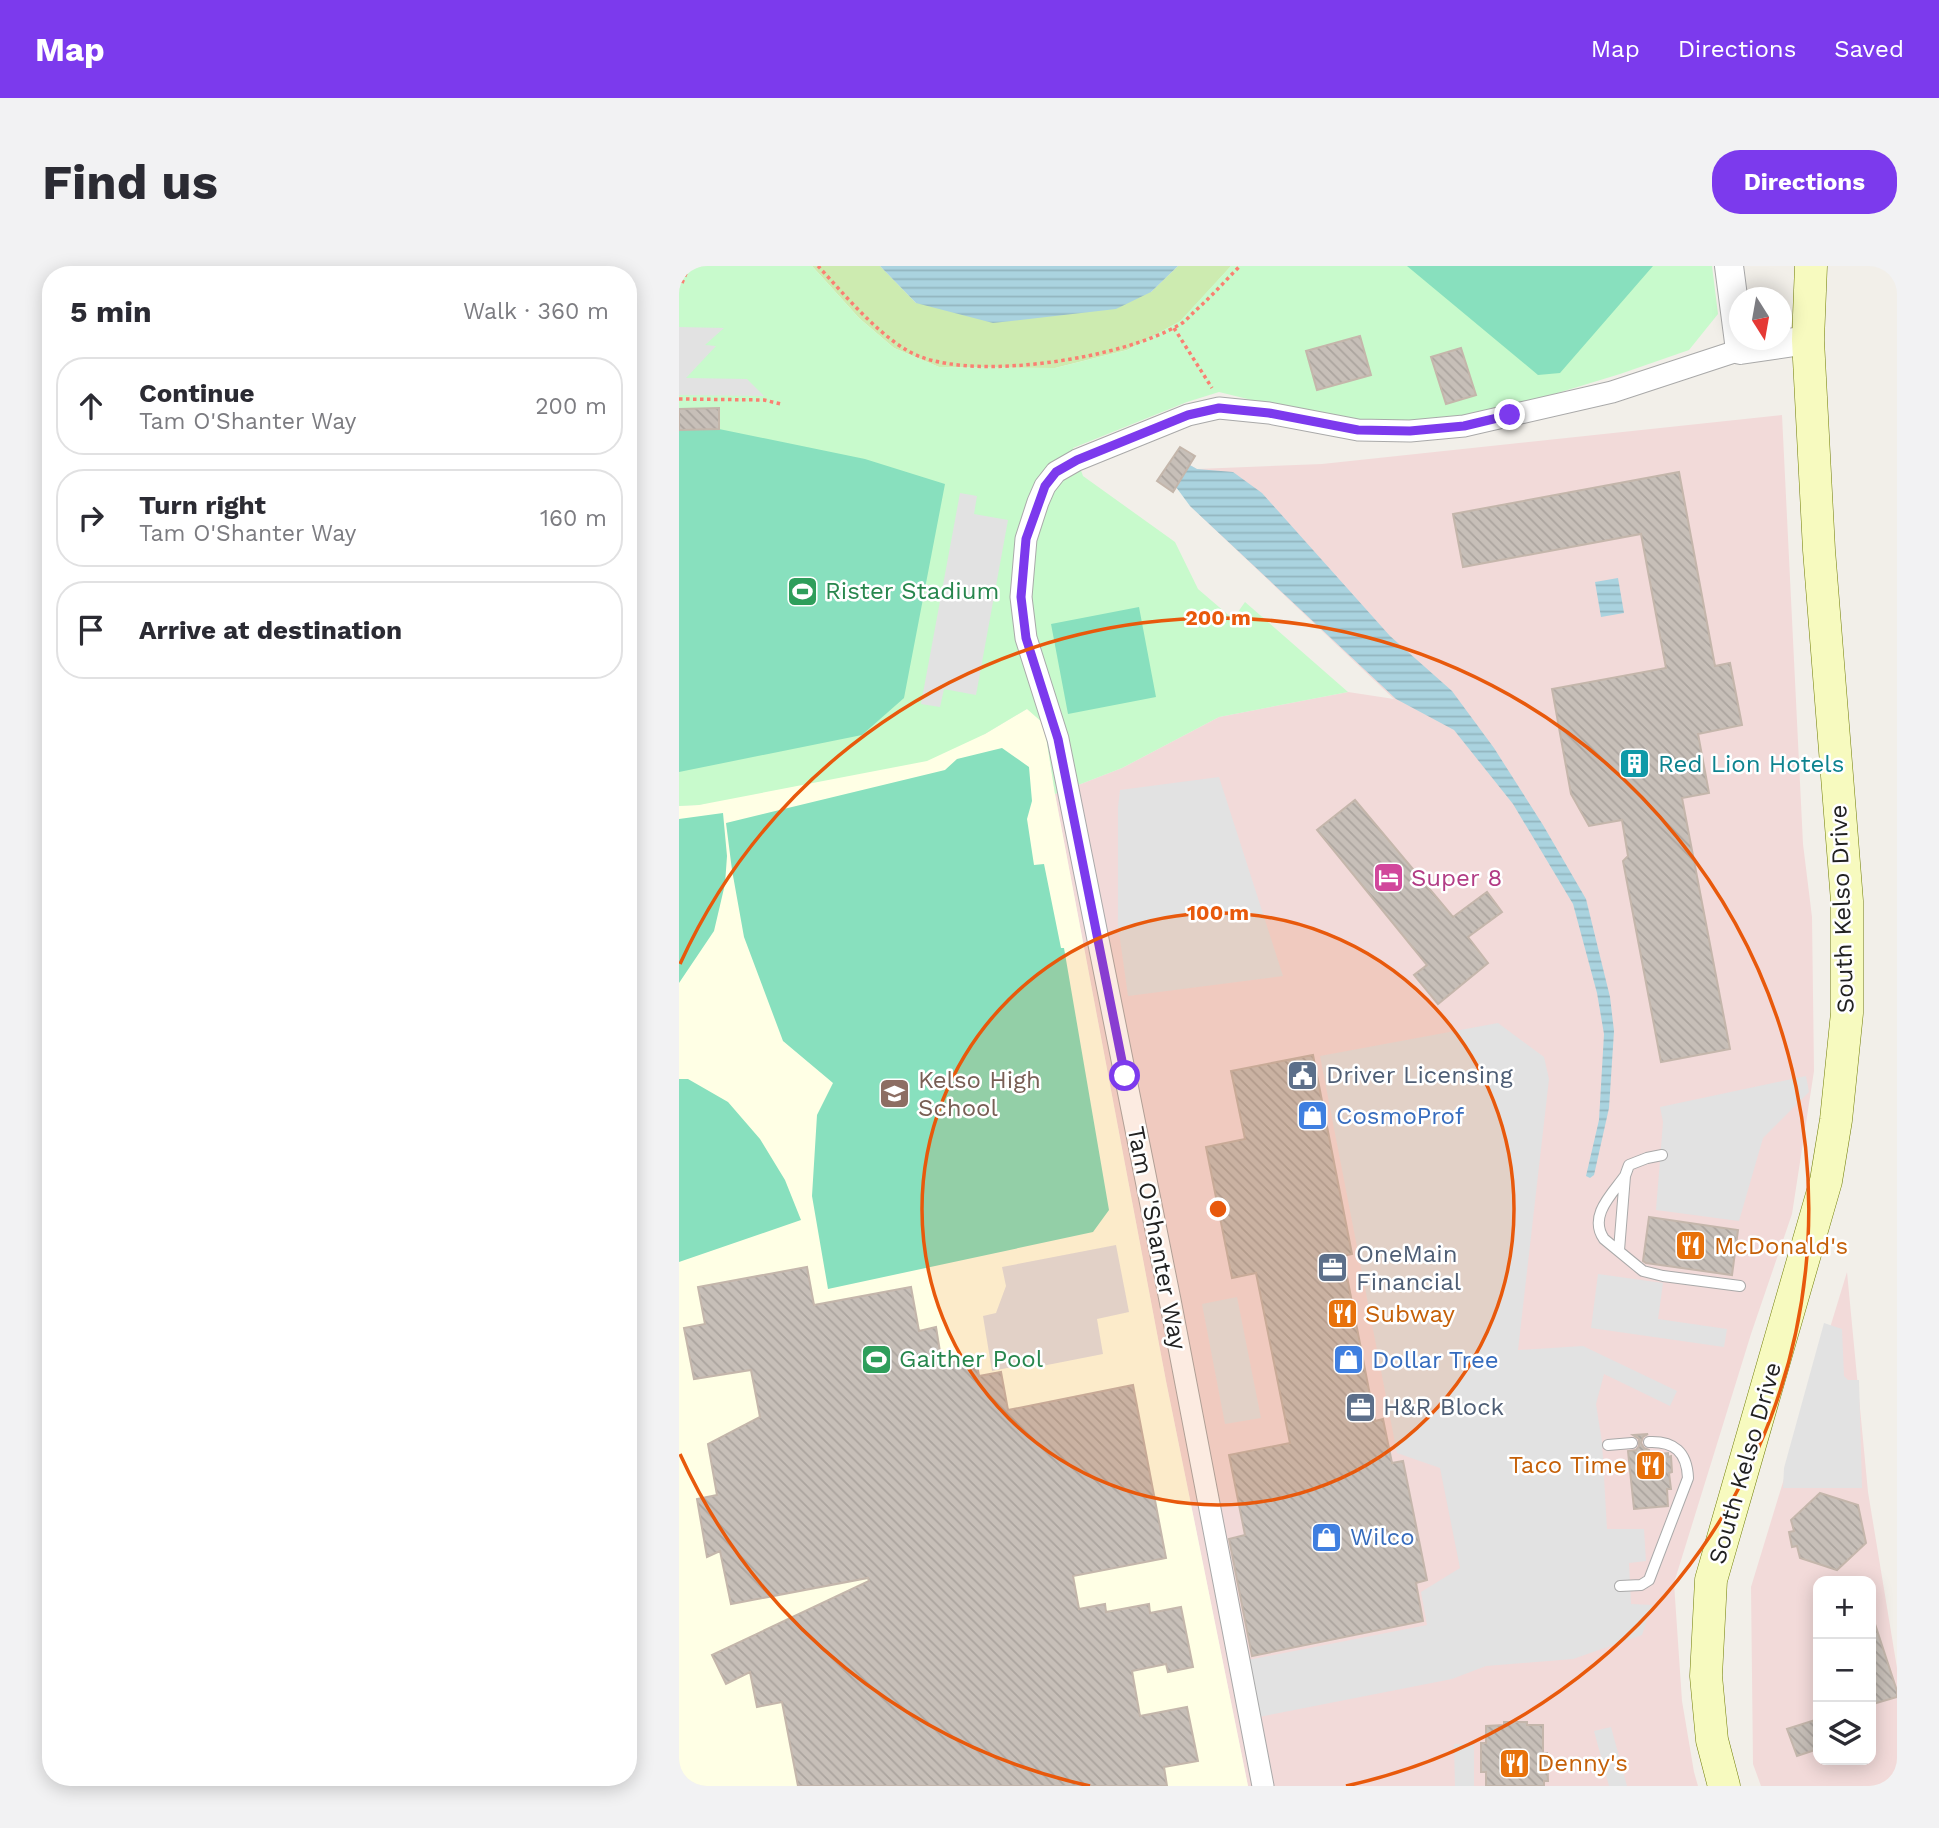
<!DOCTYPE html>
<meta charset="utf-8">
<style>
:root{--surface:#fff;--page:#f2f2f3;--text:#2b2b33;--muted:#7c7c81;--line:#e1e1e2;--accent:#7c3aed}
body{margin:0;font-family:"Work Sans",sans-serif;background:var(--page);color:var(--text)}
.controls{position:absolute;right:21px;bottom:21px;display:grid;overflow:hidden;border-radius:14px;box-shadow:0 4px 18px #0003}
.controls button{width:63px;height:63px;display:grid;place-items:center;padding:0;border:0;border-bottom:2px solid var(--line);background:var(--surface);color:var(--text);font:35px sans-serif}
.compass{position:absolute;left:1050px;top:21px;width:63px;height:63px;border-radius:50%;background:var(--surface);box-shadow:0 4px 18px #0003;rotate:169deg}
.stop{position:absolute;width:21px;height:21px;margin:-16px;border:5px solid #7c3aed;border-radius:50%;background:#fff}
.stop.end{background:#7c3aed;border-color:#fff;box-shadow:0 2px 7px #0008}
.list{margin:0;padding:0;list-style:none}
h2{display:flex;justify-content:space-between;align-items:center;height:91px;margin:0;padding:0 28px;font-size:30px}
h2 small{font-size:23px;font-weight:400;color:var(--muted)}
.list li{display:grid;grid-template-columns:46px 1fr auto;gap:21px;align-items:center;box-sizing:border-box;height:98px;margin:0 14px 14px;padding:0 14px;border:2px solid var(--line);border-radius:28px}
.list b{display:block;font-size:26px;white-space:nowrap}
.list p{margin:0;font-size:23px;white-space:nowrap;color:var(--muted)}
.list em{font-size:23px;font-style:normal;color:var(--muted)}
.icon{flex:none;width:38px;height:38px;fill:none;stroke:currentColor;stroke-width:2;stroke-linecap:round;stroke-linejoin:round}
.map{position:relative;flex:none;width:1218px;height:1520px;overflow:hidden;border-radius:28px}
header{display:flex;align-items:center;gap:42px;box-sizing:border-box;height:98px;padding:0 35px;background:var(--accent);color:#fff}
header strong{font-size:33px}
nav{display:flex;gap:38px;margin-inline-start:auto;font-size:24px}
.intro{display:flex;align-items:center;justify-content:space-between;box-sizing:border-box;height:168px;padding:0 42px}
h1{margin:0;font-size:49px}
.button{padding:18px 32px;border-radius:28px;background:var(--accent);color:#fff;font-size:24px;font-weight:700}
main{display:flex;gap:42px;padding:0 42px}
aside{flex:1;background:var(--surface);border-radius:28px;box-shadow:0 4px 18px #0003}
.map>svg:first-child{display:block}
.commercial{fill:#f2dad9;fill-rule:evenodd}
.education{fill:#ffffe5}
.grass{fill:#cdebb0}
.park{fill:#c8facc}
.pitch{fill:#88e0be}
.parking{fill:#e2e2e2}
.water{fill:url(#water-rules)}
.building{fill:url(#building-back-hatch);stroke:#c4b6ab;stroke-width:2}
.lines{fill:none;stroke-linecap:round;stroke-linejoin:round}
.service-casing{stroke:#a9a9a9;stroke-width:12}
.minor-casing{stroke:#a9a9a9;stroke-width:23}
.tertiary-casing{stroke:#a9a9a9;stroke-width:30}
.secondary-casing{stroke:#707d05;stroke-width:33}
.path{stroke:#fa8072;stroke-width:3.5;stroke-dasharray:3.5 3.5;stroke-linecap:butt}
.service{stroke:#fff;stroke-width:10}
.minor{stroke:#fff;stroke-width:21}
.tertiary{stroke:#fff;stroke-width:28}
.secondary{stroke:#f7fabf;stroke-width:32}
.route{stroke:#7c3aed;stroke-width:9}
.ring{fill:none;stroke:#e8590c;stroke-width:3.5}
.labels{text-anchor:middle;stroke-width:5;stroke-linejoin:round;paint-order:stroke}
.leisure-label{font-size:24px;fill:#27864d;stroke:#fff;text-anchor:start}
.culture-label{font-size:24px;fill:#0d838f;stroke:#fff;text-anchor:start}
.hotel-label{font-size:24px;fill:#b23c85;stroke:#fff;text-anchor:start}
.street-label{font-size:24px;fill:#222;stroke:#fff}
.service-label{font-size:24px;fill:#4e5e75;stroke:#fff;text-anchor:start}
.education-label{font-size:24px;fill:#785e54;stroke:#fff;text-anchor:start}
.shop-label{font-size:24px;fill:#366cbe;stroke:#fff;text-anchor:start}
.food-label{font-size:24px;fill:#c56008;stroke:#fff;text-anchor:start}
.centre{fill:#e8590c;stroke:#fff;stroke-width:3.5}
.ring-label{font-size:21px;text-anchor:middle;font-weight:bold;fill:#e8590c;stroke:#fff;stroke-width:5;stroke-linejoin:round;paint-order:stroke}
</style>
<header>
<strong>Map</strong>
<nav><a>Map</a><a>Directions</a><a>Saved</a></nav>
</header>
<div class="intro"><h1>Find us</h1><a class="button">Directions</a></div>
<main>
<aside>
<h2>5 min<small>Walk · 360 m</small></h2>
<ul class="list">
<li><svg class="icon" aria-label="ahead" viewBox="0 0 24 24"><path d="M12 20V5M6 11l6-6 6 6"/></svg><div><b>Continue</b><p>Tam O'Shanter Way</p></div><em>200 m</em></li>
<li><svg class="icon" aria-label="right" viewBox="0 0 24 24"><path d="M7 20v-9h11M14 6l5 5-5 5"/></svg><div><b>Turn right</b><p>Tam O'Shanter Way</p></div><em>160 m</em></li>
<li><svg class="icon" aria-label="arrive" viewBox="0 0 24 24"><path d="M6 21V4h12l-3 4 3 4H6"/></svg><div><b>Arrive at destination</b></div></li>
</ul>
</aside>
<div class="map">
<svg width="1218" height="1520" viewBox="0 0 1218 1520">
<defs>
<pattern id="water-rules" width="6" height="5" patternUnits="userSpaceOnUse" patternTransform="scale(1.75)"><rect width="6" height="5" fill="#aad3df"/><path d="M0 2.5h6" fill="none" stroke="#92b5bf"/></pattern>
<pattern id="building-back-hatch" width="6" height="6" patternUnits="userSpaceOnUse" patternTransform="scale(1.75)"><rect width="6" height="6" fill="#c7bfb8"/><path d="M-1 5l2 2M0 0l6 6M5-1l2 2" fill="none" stroke="#aba49e"/></pattern>
</defs>
<rect width="100%" height="100%" fill="#f2efe9"/>
<path class="commercial" d="M1103,149l21,429 9,73 2,154 -22,143 -41,120 -77,249 8,118 12,71 4,14h-450l-82,-405 -111,-587 67,-26 97,-51 129,-25 46,7 -204,-193 -2,-42 9,5 125,-5z
M1168,1006l21,220 29,176v118h-136l-8,-22 -2,-177zM1139,1315h53v179h-53z"/>
<path class="education" d="M348,443l17,14 11,71 111,587 82,405h-569v-980l20,-1 286,-71z"/>
<path class="grass" d="M133,0h68l36,37 235,-11 27,-26h53l-50,55 -54,29 -72,18 -116,-1 -45,-19 -35,-30z"/>
<path class="park" d="M0,0h133l47,52 35,30 45,19 116,1 72,-18 53,-29 51,-55h481l6,48 -29,36 -69,24 -105,32 -89,19 -96,-6 -111,-27 -32,10 -114,46 10,28 92,66 23,47 35,30 12,-17 103,90 -129,25 -97,51 -67,26 -11,-70 -17,-15 -42,25 -58,27 -228,44 -20,1z"/>
<path class="pitch" d="M728,0h246l-93,107 -22,2z
M40,163l146,30 80,25 -41,214 -42,37 -183,37v-342z
M460,341l17,90 -88,17 -17,-90z
M323,482l27,19 3,34 -5,18 7,46 10,-1 17,84h3l45,262 -16,22 -265,57 -16,-93 5,-81 16,-32 -50,-42 -39,-104 -12,-67 -6,-47 219,-53 12,-11z
M44,547l4,43 -2,28 -11,47 -35,52v-164z
M0,813h9l40,23 32,37 25,41 16,40 -122,42z"/>
<path class="parking" d="M0,61l45,1 -19,17 11,1 -30,32 61,1 17,17 -85,-1z
M281,227l17,3 -3,18 34,6 -32,175 -32,-6 -4,18 -19,-3z
M540,511l64,199 -155,20 -10,-71v-118l2,-17z
M819,757l46,34 5,22 -31,271 65,-4 94,45 -7,15 -66,-32 -8,30 6,38 5,87h37l2,32 -17,2 2,41 21,1 -10,30 -69,24 -87,7 -34,13 -193,38 -11,-57 179,-35 -6,-33 39,-24 -20,-100 -43,-15 -77,-397z
M1127,810l3,16 -46,46 -24,83 -83,-11 7,-88 -3,-15z
M437,979l13,67 -32,7 6,35 -61,12 -35,2 -15,3 -9,-55 13,-3 10,-27 -4,-19z
M919,1008l65,9 -5,36 69,10 -3,18 -133,-19z
M558,1031l24,121 -36,6 -23,-120z
M1145,1057l18,6 2,47 4,4h11l3,108h-79l1,-20z
M932,1461l16,59h-18l-15,-55z
M775,1478h20v42h-19z"/>
<path class="water" d="M201,0h298l-27,26 -35,17 -123,14 -77,-20z
M509,198l9,5 36,3 29,21 128,143 62,55 42,57 49,77 43,74 24,98 4,34 -5,77 -15,67 -4,3 -4,-2 13,-56 5,-86 -7,-41 -24,-89 -60,-100 -59,-74 -58,-31 -206,-193 -14,-19z
M939,312l6,35 -23,4 -6,-35z"/>
<path class="building" d="M681,70l11,39 -54,15 -11,-39z
M782,82l15,47 -30,9 -15,-47z
M40,142v21l-40,1v-21z
M501,181l15,9 -22,36 -16,-11z
M1000,206l36,194 15,-3 12,62 -44,9 11,59 -27,5 48,251 -69,13 -38,-201 5,-5 -6,-36 -33,6 -18,-32 -19,-105 114,-21 -25,-134 -178,33 -10,-53z
M676,534l98,117 34,-25 15,20 -34,25 20,26 -50,41 -24,-29 13,-10 -110,-135z
M634,789l39,199 -9,2 32,165 8,-2 9,44 11,-2 24,119 -11,3 7,38 -171,35 -23,-117 16,-4 -16,-80 61,-12 -34,-170 -24,5 -26,-131 39,-8 -14,-68z
M970,951l89,13 -6,45 -86,-12 -3,-2z
M128,1001l7,38 97,-18 8,44 17,-4 6,37 34,-6 3,18 22,-4 7,38 125,-25 33,173 -93,18 6,33 26,-5 1,8 43,-8 1,9 31,-6 12,60 -25,5 -2,-8 -34,7 8,45 47,-9 11,54 -34,6 3,19h-369l-16,-84 -25,5 -7,-35 -24,12 -14,-29 157,-74 -1,-3 -137,26 -11,-53 -13,6 -10,-58 20,-4 -9,-51 52,-27 -9,-47 -57,9 -10,-51 21,-4 -7,-37z
M969,1168l-5,3 -2,6 3,5 5,2 1,5 18,-2v4l3,-1 1,16 -3,1 2,16h-4l1,17 -34,3 -6,-58 8,-1 3,-4v-7l-6,-4z
M1141,1227l38,12 8,38 -29,27 -37,-12 -3,-12 -5,1 -3,-15 5,-1 -3,-11z
M1192,1355h3l23,70v6l-24,7 -2,-8z
M1139,1453v30l-21,7 -10,-27z
M825,1456h23v3h16v28h4l1,28h-4v5h-58v-14h-5v-29h5v-17l18,-1z"/>
<g class="lines">
<defs>
<path id="service" d="M946,910c-13,18 -37,40 -21,63l39,32 20,5 77,10
M940,984l6,-74 4,-11 18,-7 15,-3
M929,1179l24,-2
M941,1320l21,-1 8,-5 39,-102c-1,-26 -14,-37 -39,-36"/>
<path id="minor" d="M584,1520l-93,-486 -112,-561 -32,-101 -5,-41 5,-58 12,-37 7,-16 11,-14 21,-12 111,-45 31,-7 50,5 89,17 52,1 54,-5 148,-34 128,-42"/>
<path id="tertiary" d="M1050,0l11,84 68,-10"/>
<path id="secondary" d="M1045,1520l-12,-46 -6,-64 5,-96 115,-399 10,-61 11,-107v-112l-28,-351 -11,-210 3,-74"/>
</defs>
<use href="#service" class="service-casing"/>
<use href="#minor" class="minor-casing"/>
<use href="#tertiary" class="tertiary-casing"/>
<use href="#secondary" class="secondary-casing"/>
<path class="path" d="M139,0c26,28 67,78 103,91 62,23 201,1 258,-32 6,-3 11,-9 16,-14 16,-14 30,-30 45,-45
M3,17l7,-17
M495,62l38,60
M0,133l85,1 17,4"/>
<use href="#service" class="service"/>
<use href="#minor" class="minor"/>
<use href="#tertiary" class="tertiary"/>
<use href="#secondary" class="secondary"/>
</g>
<g class="lines">
<path class="route" d="M446,810l-67,-337 -32,-101 -5,-41 5,-58 19,-53 11,-14 21,-12 111,-45 31,-7 50,5 89,17 52,1 54,-5 46,-11"/>
</g>
<circle cx="539" cy="943" r="296" fill="#e8590c" fill-opacity=".12"/>
<g class="ring">
<circle cx="539" cy="943" r="296"/>
<path d="M411 1520A591 591 0 0 1 1 1188M1 698A591 591 0 1 1 667 1520"/>
</g>
<defs>
<symbol id="stadium-square" viewBox="-11 -11 22 22"><rect x="-9" y="-9" width="18" height="18" rx="4" fill="#2e9e5b" stroke="#fff"/><path d="M0-5a6.5 5 0 1 0 0 10a6.5 5 0 1 0 0-10ZM-3.5-1.8h7v3.6h-7Z" fill="#fff"/></symbol>
<symbol id="building-square" viewBox="-11 -11 22 22"><rect x="-9" y="-9" width="18" height="18" rx="4" fill="#0f9aa8" stroke="#fff"/><path d="M-4-6H4V6H1V3H-1V6H-4ZM-2.5-4.3h1.7v1.8h-1.7ZM.8-4.3h1.7v1.8H.8ZM-2.5-1h1.7V.8h-1.7ZM.8-1h1.7V.8H.8Z" fill="#fff"/></symbol>
<symbol id="hotel-square" viewBox="-11 -11 22 22"><rect x="-9" y="-9" width="18" height="18" rx="4" fill="#d1479c" stroke="#fff"/><path d="M-6-4.5h1.5V1H6V5H4.5V3h-9V5H-6ZM-4 0a1.8 1.8 0 1 1 3.6 0ZM.5 0V-2.5h3Q6-2.5 6 0Z" fill="#fff"/></symbol>
<symbol id="civic-square" viewBox="-11 -11 22 22"><rect x="-9" y="-9" width="18" height="18" rx="4" fill="#5c6f8a" stroke="#fff"/><path d="M-.6-6.5H3V-4.5H.6V-3L4-1V1h2V6H-6V1h2V-1L-.6-3ZM-1.2 2.5V6h2.4V2.5Z" fill="#fff"/></symbol>
<symbol id="school-square" viewBox="-11 -11 22 22"><rect x="-9" y="-9" width="18" height="18" rx="4" fill="#8d6e63" stroke="#fff"/><path d="M0-5L7-2L0 1L-7-2ZM-4 1L0 2.5L4 1V4Q0 6-4 4Z" fill="#fff"/></symbol>
<symbol id="shop-square" viewBox="-11 -11 22 22"><rect x="-9" y="-9" width="18" height="18" rx="4" fill="#3f7fe0" stroke="#fff"/><path d="M-5-2.5h2.3a2.7 3.5 0 0 1 5.4 0H5L5.5 6h-11ZM-1.5-2.5h3a1.5 2.3 0 0 0-3 0Z" fill="#fff"/></symbol>
<symbol id="restaurant-square" viewBox="-11 -11 22 22"><rect x="-9" y="-9" width="18" height="18" rx="4" fill="#e8710a" stroke="#fff"/><path d="M-5-6h1v4h1v-4h1v4h1v-4h1v5L-1.5 .5V6h-2V.5L-5-1ZM5-6V6H3V1.5H1.5Q1.5-4 5-6Z" fill="#fff"/></symbol>
<symbol id="office-square" viewBox="-11 -11 22 22"><rect x="-9" y="-9" width="18" height="18" rx="4" fill="#5c6f8a" stroke="#fff"/><path d="M-6-3h4V-5.5h4V-3h4V5H-6ZM-1-4.5V-3h2v-1.5ZM-6 0V1H6V0Z" fill="#fff"/></symbol>
</defs>
<g fill-rule="evenodd">
<use href="#stadium-square" x="106" y="308" width="35" height="35"/>
<use href="#building-square" x="938" y="480" width="35" height="35"/>
<use href="#hotel-square" x="692" y="594" width="35" height="35"/>
<use href="#civic-square" x="606" y="792" width="35" height="35"/>
<use href="#school-square" x="198" y="810" width="35" height="35"/>
<use href="#shop-square" x="616" y="832" width="35" height="35"/>
<use href="#restaurant-square" x="994" y="962" width="35" height="35"/>
<use href="#office-square" x="636" y="984" width="35" height="35"/>
<use href="#restaurant-square" x="646" y="1030" width="35" height="35"/>
<use href="#stadium-square" x="180" y="1076" width="35" height="35"/>
<use href="#shop-square" x="652" y="1076" width="35" height="35"/>
<use href="#office-square" x="664" y="1124" width="35" height="35"/>
<use href="#restaurant-square" x="954" y="1182" width="35" height="35"/>
<use href="#shop-square" x="630" y="1254" width="35" height="35"/>
<use href="#restaurant-square" x="818" y="1480" width="35" height="35"/>
</g>
<g class="labels">
<g class="leisure-label">
<text x="146" y="333">Rister Stadium</text>
<text x="220" y="1101">Gaither Pool</text>
</g>
<g class="culture-label">
<text x="979" y="506">Red Lion Hotels</text>
</g>
<g class="hotel-label">
<text x="732" y="620">Super 8</text>
</g>
<g class="street-label">
<text transform="translate(1163 643) rotate(-92)" y="8">South Kelso Drive</text>
<text transform="translate(478 972) rotate(79)" y="8">Tam O'Shanter Way</text>
<text transform="translate(1066 1197) rotate(-74)" y="8">South Kelso Drive</text>
</g>
<g class="service-label">
<text x="647" y="817">Driver Licensing</text>
<text x="677" y="996">OneMain<tspan x="677" dy="28">Financial</tspan></text>
<text x="704" y="1149">H&amp;R Block</text>
</g>
<g class="education-label">
<text x="239" y="822">Kelso High<tspan x="239" dy="28">School</tspan></text>
</g>
<g class="shop-label">
<text x="657" y="858">CosmoProf</text>
<text x="693" y="1102">Dollar Tree</text>
<text x="671" y="1279">Wilco</text>
</g>
<g class="food-label">
<text x="1035" y="988">McDonald's</text>
<text x="686" y="1056">Subway</text>
<text x="948" y="1207" text-anchor="end">Taco Time</text>
<text x="858" y="1505">Denny's</text>
</g>
</g>
<circle cx="539" cy="943" r="10" class="centre"/>
<g class="ring-label">
<text x="539" y="359">200 m</text>
<text x="539" y="654">100 m</text>
</g>
</svg>
<div class="controls">
<button>+</button>
<button>−</button>
<button><svg class="icon" aria-label="layers" viewBox="0 0 24 24"><path d="M12 4l9 5-9 5-9-5zM3 14l9 5 9-5"/></svg></button>
</div>
<svg class="compass" viewBox="-18 -18 36 36"><path d="M0-13l5 13h-10z" fill="#e53935"/><path d="M0 13l5-13h-10z" fill="#7c7c81"/></svg>
<div class="stop" style="left:446px;top:810px"></div>
<div class="stop end" style="left:831px;top:149px"></div>
</div>
</main>
